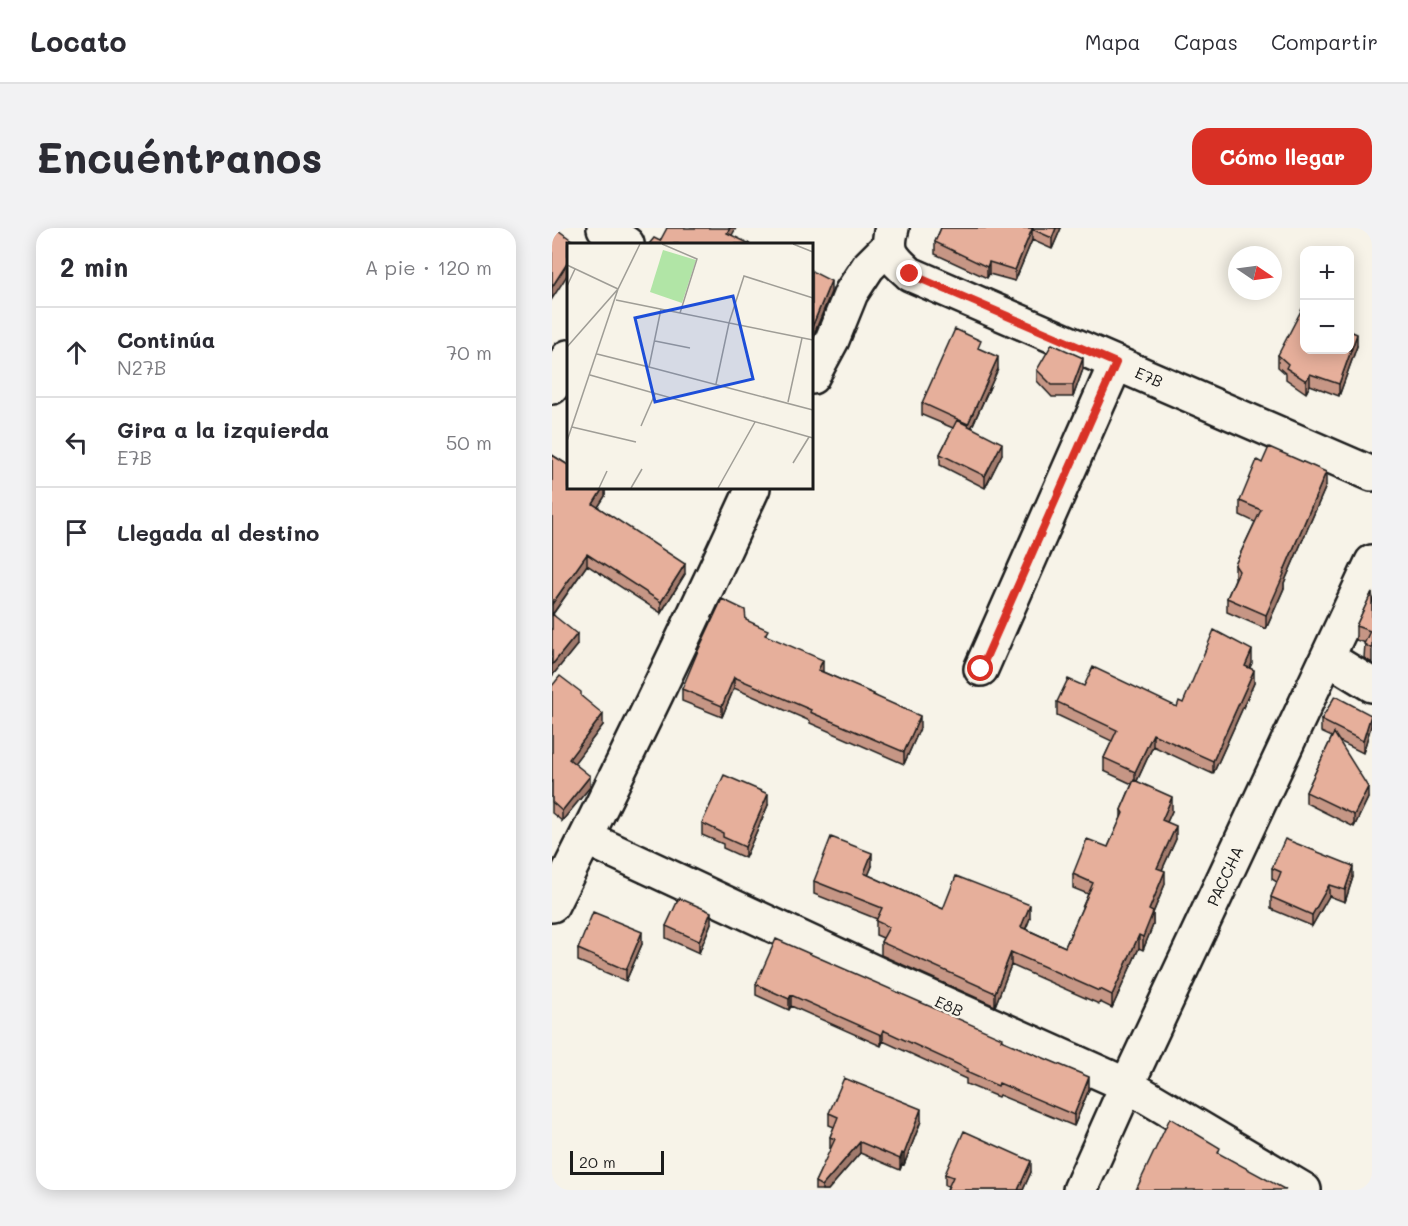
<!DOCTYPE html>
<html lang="es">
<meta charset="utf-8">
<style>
:root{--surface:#fff;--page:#f2f2f3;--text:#2b2b33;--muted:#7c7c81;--line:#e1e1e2;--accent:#d93025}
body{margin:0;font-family:Mali,sans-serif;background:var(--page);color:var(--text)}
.controls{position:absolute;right:18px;top:18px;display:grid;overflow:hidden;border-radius:12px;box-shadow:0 3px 15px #0003}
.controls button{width:54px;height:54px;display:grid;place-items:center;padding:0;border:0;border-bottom:2px solid var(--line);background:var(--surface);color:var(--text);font:30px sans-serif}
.compass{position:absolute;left:676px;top:18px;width:54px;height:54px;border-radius:50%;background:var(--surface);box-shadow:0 3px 15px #0003;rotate:103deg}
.scale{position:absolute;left:18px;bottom:15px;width:94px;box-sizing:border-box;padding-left:6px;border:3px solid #1c1c1c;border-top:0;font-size:16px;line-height:21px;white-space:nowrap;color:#1c1c1c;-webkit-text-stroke:4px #f7f3e8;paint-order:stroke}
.stop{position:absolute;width:18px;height:18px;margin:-14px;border:4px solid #d93025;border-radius:50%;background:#fff}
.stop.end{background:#d93025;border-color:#fff;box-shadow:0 2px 6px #0008}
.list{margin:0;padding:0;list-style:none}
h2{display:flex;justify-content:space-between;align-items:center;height:78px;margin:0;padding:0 24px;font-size:26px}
h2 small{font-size:20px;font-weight:400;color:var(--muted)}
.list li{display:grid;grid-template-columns:39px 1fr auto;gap:18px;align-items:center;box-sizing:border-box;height:90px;padding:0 24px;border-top:2px solid var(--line)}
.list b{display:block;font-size:22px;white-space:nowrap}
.list p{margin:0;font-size:20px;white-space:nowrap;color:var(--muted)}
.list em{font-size:20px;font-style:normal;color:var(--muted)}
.icon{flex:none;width:33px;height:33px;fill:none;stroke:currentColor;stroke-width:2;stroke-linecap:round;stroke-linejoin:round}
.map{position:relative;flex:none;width:820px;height:962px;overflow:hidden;border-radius:18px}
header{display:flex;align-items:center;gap:36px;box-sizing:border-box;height:84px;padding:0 30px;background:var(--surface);border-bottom:2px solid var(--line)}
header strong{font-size:28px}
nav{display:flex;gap:33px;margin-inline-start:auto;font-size:21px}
.intro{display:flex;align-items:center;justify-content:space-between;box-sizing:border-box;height:144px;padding:0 36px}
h1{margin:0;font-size:42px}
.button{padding:15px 27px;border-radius:18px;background:var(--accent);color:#fff;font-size:21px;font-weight:700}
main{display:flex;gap:36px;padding:0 36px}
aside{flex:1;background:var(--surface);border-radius:18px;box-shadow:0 3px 15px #0003}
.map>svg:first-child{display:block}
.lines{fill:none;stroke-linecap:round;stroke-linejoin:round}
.minor-casing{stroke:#1c1c1c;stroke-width:38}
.minor{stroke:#f7f3e8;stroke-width:33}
.wall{fill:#c69685;stroke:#1c1c1c;stroke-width:1.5}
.shaded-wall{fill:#a17a6c;stroke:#1c1c1c;stroke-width:1.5}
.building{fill:#e6af9b;stroke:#1c1c1c;stroke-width:1.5}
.route{stroke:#d93025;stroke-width:8}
.labels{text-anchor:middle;stroke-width:5;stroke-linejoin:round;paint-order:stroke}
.street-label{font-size:16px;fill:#1c1c1c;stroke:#f7f3e8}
.inset-road{fill:none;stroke:#9f9d96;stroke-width:1.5}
.view{fill:#1d4ed8;fill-opacity:0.15;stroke:#1d4ed8;stroke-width:3}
.inset-edge{fill:none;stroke:#1c1c1c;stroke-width:3}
</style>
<header>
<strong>Locato</strong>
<nav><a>Mapa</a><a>Capas</a><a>Compartir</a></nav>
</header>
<div class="intro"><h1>Encuéntranos</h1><a class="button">Cómo llegar</a></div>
<main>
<aside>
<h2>2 min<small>A pie · 120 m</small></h2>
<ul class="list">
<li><svg class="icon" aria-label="ahead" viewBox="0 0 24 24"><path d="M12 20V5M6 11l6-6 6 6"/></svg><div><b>Continúa</b><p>N27B</p></div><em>70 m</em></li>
<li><svg class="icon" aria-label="left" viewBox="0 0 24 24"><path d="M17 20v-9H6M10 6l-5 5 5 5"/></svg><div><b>Gira a la izquierda</b><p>E7B</p></div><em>50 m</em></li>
<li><svg class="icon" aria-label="arrive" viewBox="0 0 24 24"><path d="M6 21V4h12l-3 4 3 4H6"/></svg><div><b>Llegada al destino</b></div></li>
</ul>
</aside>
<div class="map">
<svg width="820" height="962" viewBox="0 0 820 962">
<rect width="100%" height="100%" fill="#f7f3e8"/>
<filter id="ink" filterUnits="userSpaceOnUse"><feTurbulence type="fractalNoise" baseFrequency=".0167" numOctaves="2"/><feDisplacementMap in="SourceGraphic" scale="12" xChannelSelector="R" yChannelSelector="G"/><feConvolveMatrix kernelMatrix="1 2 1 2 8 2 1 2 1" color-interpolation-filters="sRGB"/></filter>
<g filter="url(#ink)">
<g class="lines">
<defs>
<path id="minor" d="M52,0l23,16
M340,0c-7,25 1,30 18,46l462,200
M260,149l20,-37 19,-47 17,-26 21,-21
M0,159l16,-30
M776,430l44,27
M429,441l135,-306
M34,610l292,136 249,111 177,105
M0,677c70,-138 137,-277 201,-417
M528,962l47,-105 245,-523"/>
</defs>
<use href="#minor" class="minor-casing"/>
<use href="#minor" class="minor"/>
</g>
<path class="wall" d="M389,0h120l-9,21 -20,-9 -17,41 -26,-7 -2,4 -52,-24v-12z
M805,118l-18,50 -29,-11 -4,8 -20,-14v-5l-8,-7v-12z
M429,122l17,19 -26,58 30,27 -17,34 -45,-23v-11l13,-26 -31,-13v-12z
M531,141l-10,28h-21l-15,-16v-11z
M0,227l53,33v8l-7,11 87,67 -24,39 -74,-48 -34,49 24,31 -25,31z
M774,258l-42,97v5l-18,41 -39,-17v-14l8,-19v-14l20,-43 -15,-7v-14z
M820,364v71l-8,-5 1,-15 -9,-3v-14z
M194,392l22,17 55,35 51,23 46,33 -16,36 -94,-41v-2l-76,-33 -12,29 -40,-16v-12z
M700,435l-3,5 5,15 -41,91 -60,-28 -16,35 35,30 -5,11 9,17 -14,31 3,14 -12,29v12l-10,25 -4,-2 -27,60 -12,-6 -1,2 -88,-39 -16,41 -114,-51v-13l2,-4 -7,-3v-14l1,-2 -63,-25v-13l58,-15 -4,9 75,34 87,9 -4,11 39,18 23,-53 -15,-6v-14l35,-27 13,-29v-8l11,-26 -28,-13v-13l8,-17 -55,-26v-13l27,-16 93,21z
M0,458l29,10 22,29 -29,38 16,24 -28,34 -10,-8z
M769,492l50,6 -8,27 -24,-12 29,57 -14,29 -48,-24v-11l26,-55 -11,-5z
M216,577l-23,53 -22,-10v-4l-21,-9v-12z
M720,640l81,9 -8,25 -16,-6 -17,30 -41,-17v-12l6,-15 -5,-3z
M159,695l-12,30 -33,-15v-12z
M90,716l-16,37 -48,-20v-12z
M204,756l246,56 87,49 -15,37 -75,-31 -1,2 -32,-13v-5l-83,-38 -2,5 -90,-40 -2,4 -33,-15z
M277,885l92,8 -17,44 -2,-1 -2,6 -40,-17 -32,37h-13v-8l16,-33h-1v-12l4,-10 -5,-2z
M479,944l-8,18h-76l1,-4 -3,-1v-11z"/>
<path class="shaded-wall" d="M178,0h6l-9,16v-11z
M504,0h5l-9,21v-11z
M480,1v11l-17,41v-11z
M16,34v12l-16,25v-12z
M437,34v12l-2,4v-11z
M279,53v11l-19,47v-12z
M805,106v12l-18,50v-12z
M446,129v12l-30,66v-11z
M531,130v11l-10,28v-12z
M758,146v11l-4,8v-12z
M450,215v11l-17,34v-12z
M774,244v14l-42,97v5l-18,41v-14l17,-42z
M51,260h2v8l-12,19v-11z
M35,326v11l-35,50v-11z
M133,336v10l-24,39v-11z
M25,406v11l-25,31v-11z
M700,422v13l-7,16v-13z
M271,432v12l-5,-2z
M702,442v13l-41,91v-13z
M182,449v11l-12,29v-11z
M51,486v11l-34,45v-11z
M819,487v11l-8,27v-12z
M368,488v12l-16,36v-12z
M601,506v12l-18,39v-13z
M38,548v11l-28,34v-10z
M816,559v11l-14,29v-12z
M216,566v11l-23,53v-11z
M620,569v14l-10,22v-13z
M624,598v13l-19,42v-13z
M320,625v13l-8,20v-13z
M801,638v11l-8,25v-12z
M613,643v13l-12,29v12l-10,25v-13l6,-27z
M777,657v11l-17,30v-11z
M478,677v13l-9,22v-13z
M159,684v11l-12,30v-12z
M90,704v12l-16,37v-11z
M587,707v13l-27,60v-13z
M459,724v13l-16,41v-13z
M239,767v11l-2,4v-11z
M331,802v11l-2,5v-11z
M537,849v12l-15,37v-11z
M369,881v12l-17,44v-11z
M308,914v11l-32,37h-6v-4z
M350,925v11l-2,6v-11z
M479,933v11l-8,18h-5z"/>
<path class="building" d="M0,0h3l22,16h-9v18l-16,25z
M115,0h63l-3,5 23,11h-101l5,-6 6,3z
M389,0h115l-4,10 -20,-9 -17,41 -26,-8 -2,5 -52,-25z
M260,43l1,1 18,9 -19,46z
M750,81l3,1v40h45v-19l7,3 -18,50 -29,-10 -4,7 -20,-13 2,-4 -10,-9z
M403,101l26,12 -3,7 20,9 -30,67 -46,-21z
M500,116l31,14 -10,27h-21l-15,-15z
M405,192l45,23 -17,33 -45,-22z
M717,219l57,25 -43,101 1,1 -18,41 -39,-17 12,-27 -4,-6 26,-55 -21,-9 17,-41 5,3z
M0,227l16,10v23h35l-10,16 92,60 -24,38 -74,-48 -35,50z
M820,364v57l-8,-5 6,-13 -14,-5z
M170,371l23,11 1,10 22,10 -3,5 58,25 -5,10 56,24 -1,1 47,21 -16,36 -94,-40 1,-2 -77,-33 -12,29 -40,-17 15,-36z
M0,386l25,20 -25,31z
M662,402l38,20 -7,16 9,4 -41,91 -60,-27 -18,38 -31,-14 13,-28 -60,-28 11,-23 16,7 9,-19 84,40 2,-6 4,2z
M8,448l21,16v4l22,18 -34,45 21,17 -28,35 -10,-9v-116z
M783,468l36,19 -8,26 -42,-21z
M782,505l34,54 -14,28 -48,-23z
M172,547l44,19 -23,53 -22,-10v-4l-21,-10z
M582,552l38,17 -10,23 14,6 -19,42 8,3 -16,39 4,2 -10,25 -4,-2 -27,60 -12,-6 -1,2 -88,-39 -16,41 -114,-51 8,-15 -13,-6 6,-13 -68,-27 17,-44 41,16 -8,20 79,36 13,-33 74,29 -9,22 44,20 28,-64 -20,-9 14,-35 21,8 15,-34 -2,-3z
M733,611l68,27 -8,24 -16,-5 -17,30 -41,-18 10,-25 -9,-4z
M127,670l32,14 -12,29 -33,-15z
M41,684l49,20 -16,38 -48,-21z
M224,711l226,99 -1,2 88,37 -15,38 -75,-32 -1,3 -32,-14 2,-3 -85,-39 -2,5 -90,-40 -2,4 -33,-15z
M292,850l77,31 -17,45 -2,-1 -2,6 -40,-17 -38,44 -7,-4 20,-43 -5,-2 8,-20 -9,-4z
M618,890l50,30 -2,5 68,37h-150z
M412,903l67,30 -13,29h-71l6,-13 -8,-3z"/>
</g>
<g class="lines" filter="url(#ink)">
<path class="route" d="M358,46l206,89 -135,306"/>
</g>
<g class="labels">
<g class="street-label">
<text transform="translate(597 149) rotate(23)" y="6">E7B</text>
<text transform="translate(673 648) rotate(-65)" y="6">PACCHA</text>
<text transform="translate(397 778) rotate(24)" y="6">E8B</text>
</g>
</g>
<g transform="translate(15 15)">
<rect width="246" height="246" fill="#f7f3e8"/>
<path d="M96,7l33,10 -14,43 -32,-11z" fill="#b1e5a6"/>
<path class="inset-road" d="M95,1l35,15 -17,54M226,1l20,8M0,22l51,24M0,43l8,-17M49,57l197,40M88,98l35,7M0,104l51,-58 22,-45M30,111l52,13 12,-58M82,124l164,43M23,132l223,63M149,141l13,-61 15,-47 69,22M221,159l14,-64M74,183l14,-32M5,184l64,15M0,198l51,-152M226,220l16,-26M32,245l8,-17M64,245l11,-19M151,245l37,-66"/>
<path class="view" d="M166,53l20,83 -98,23 -20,-84z"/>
<rect width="246" height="246" class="inset-edge"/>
</g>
</svg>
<div class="controls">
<button>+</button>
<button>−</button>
</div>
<svg class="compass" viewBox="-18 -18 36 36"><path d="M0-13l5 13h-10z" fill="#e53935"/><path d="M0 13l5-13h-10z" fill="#7c7c81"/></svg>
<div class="scale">20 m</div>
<div class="stop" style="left:429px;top:441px"></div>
<div class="stop end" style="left:358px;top:46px"></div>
</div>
</main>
